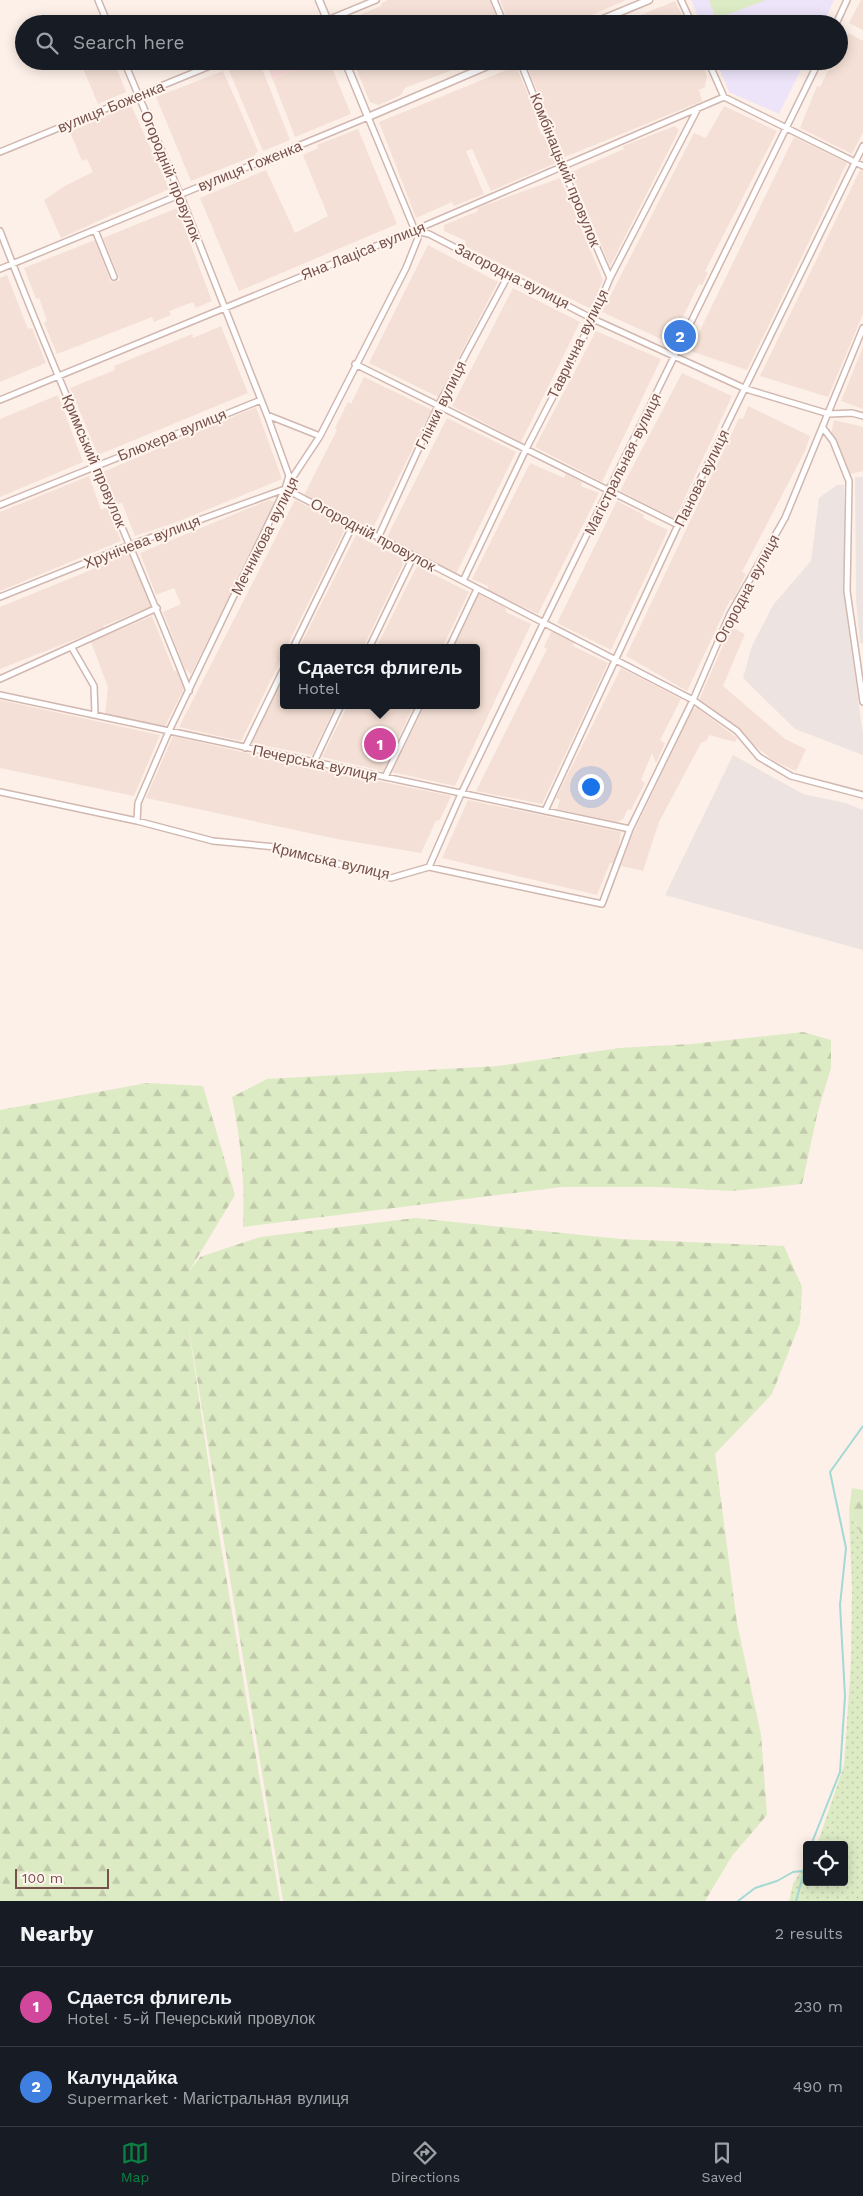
<!DOCTYPE html>
<meta charset="utf-8">
<style>
:root{--surface:#171b24;--page:#242831;--text:#f1f3f6;--muted:#9ea1a6;--line:#363941;--accent:#0b8043}
body{margin:0;font-family:"Work Sans",sans-serif;background:var(--page);color:var(--text)}
.controls{position:absolute;right:15px;bottom:15px;display:grid;overflow:hidden;border-radius:5px;box-shadow:0 2px 12px #0003}
.controls button{width:45px;height:45px;display:grid;place-items:center;padding:0;border:0;border-bottom:1px solid var(--line);background:var(--surface);color:var(--text);font:25px sans-serif}
.scale{position:absolute;left:15px;bottom:12px;width:94px;box-sizing:border-box;padding-left:5px;border:2px solid #77514b;border-top:0;font-size:14px;line-height:18px;white-space:nowrap;color:#77514b;-webkit-text-stroke:4px #fff5ee;paint-order:stroke}
.you{position:absolute;left:590px;top:786px;width:18px;height:18px;margin:-12px;border:4px solid #fff;border-radius:50%;background:#1a73e8;box-shadow:0 0 0 8px #1a73e833}
.badge{display:grid;place-items:center;width:32px;height:32px;border-radius:50%;background:var(--accent);color:#fff;font-size:16px;font-weight:700}
.pin{position:absolute;translate:-50% -50%;border:2px solid #fff;box-shadow:0 1px 5px #0006}
.popup{position:absolute;left:280px;top:644px;width:200px;height:65px;box-sizing:border-box;display:grid;place-content:center;border-radius:5px;background:var(--surface);filter:drop-shadow(0 1px 4px #0005);font-size:16px;white-space:nowrap;color:var(--muted)}
.popup b{font-size:19px;color:var(--text)}
.popup::after{content:'';position:absolute;left:50%;top:100%;margin-left:-10px;border:10px solid transparent;border-top-color:var(--surface)}
.list{margin:0;padding:0;list-style:none}
h2{display:flex;justify-content:space-between;align-items:center;height:65px;margin:0;padding:0 20px;font-size:21px}
h2 small{font-size:16px;font-weight:400;color:var(--muted)}
.list li{display:grid;grid-template-columns:32px 1fr auto;gap:15px;align-items:center;box-sizing:border-box;height:80px;padding:0 20px;border-top:1px solid var(--line)}
.list b{display:block;font-size:19px;white-space:nowrap}
.list p{margin:0;font-size:16px;white-space:nowrap;color:var(--muted)}
.list em{font-size:16px;font-style:normal;color:var(--muted)}
.icon{flex:none;width:28px;height:28px;fill:none;stroke:currentColor;stroke-width:2;stroke-linecap:round;stroke-linejoin:round}
.map{position:relative;flex:none;width:863px;height:1901px;overflow:hidden}
.search{position:absolute;background:var(--surface);box-shadow:0 2px 12px #0003;left:15px;right:15px;top:15px;height:55px;display:flex;align-items:center;gap:12px;box-sizing:border-box;padding:0 18px;border-radius:28px;color:var(--muted);font-size:19px}
.sheet{height:225px;background:var(--surface)}
nav{display:flex;justify-content:space-around;align-items:center;box-sizing:border-box;height:70px;border-top:1px solid var(--line);background:var(--surface);font-size:14px;color:var(--muted)}
nav a{display:grid;justify-items:center;gap:2px}
nav .on{color:var(--accent)}
.map>svg:first-child{display:block}
.residential{fill:#f4e0d6}
.commercial{fill:#fddedc}
.industrial{fill:#ede4e1}
.education{fill:#ede4f9}
.grass{fill:url(#grass-dots)}
.forest{fill:url(#forest-firs)}
.park{fill:#ddebc5}
.lines{fill:none;stroke-linecap:round;stroke-linejoin:round}
.stream{stroke:#a2d9d5;stroke-width:2}
.minor-casing{stroke:#d1b7b0;stroke-width:8}
.tertiary-casing{stroke:#d1b7b0;stroke-width:9}
.minor{stroke:#fff;stroke-width:5}
.tertiary{stroke:#fff;stroke-width:6}
.labels{text-anchor:middle;stroke-width:4;stroke-linejoin:round;paint-order:stroke}
.street-label{font-size:15px;fill:#77514b;stroke:#fff5ee}
</style>
<div class="map">
<svg width="863" height="1901" viewBox="0 0 863 1901">
<defs>
<pattern id="grass-dots" width="8" height="8" patternUnits="userSpaceOnUse" patternTransform="scale(1.25)"><rect width="8" height="8" fill="#ddebc5"/><path d="M2 2h.1M6 6h.1" fill="none" stroke="#c1cbab" stroke-width="1.8" stroke-linecap="round"/></pattern>
<pattern id="forest-firs" width="22" height="20" patternUnits="userSpaceOnUse" patternTransform="scale(1.25)"><rect width="22" height="20" fill="#ddebc5"/><path d="M5 1l3.5 6h-7zM16 11l3.5 6h-7z" fill="#c1cbab"/></pattern>
</defs>
<rect width="100%" height="100%" fill="#fdf0e8"/>
<path class="residential" d="M388,0h102l9,24h-161l43,-18 1,-3z
M500,0h126l-50,22 -1,-3 -11,5h-55z
M861,0h2v30l-14,-7z
M675,1l11,23h-67z
M848,33l15,8v91l-11,22 -52,-26 17,-42 3,1 13,-26h6v-15z
M80,61h34l12,31 -28,12z
M244,61h15l31,79 -27,11 -35,-83z
M315,61h14l22,53 -56,23 -22,-57z
M353,61h123l-71,27 -4,7 -22,10 -9,-3z
M532,61h169l6,15 -2,11 -6,3 3,11 -137,56 -39,-93z
M516,66l23,55 -2,2 4,12 3,-2 12,30 -65,28 -19,-42 -6,2 18,43 -30,12 -2,-4 -36,16 -37,-96z
M223,71l35,80 -4,5 -63,25 -35,-84z
M131,105l38,84 -108,49 -17,-38 21,-14 28,-14 -6,-13 -5,2 -12,-29z
M724,106l53,25 -72,140 3,2 -6,12 -3,-1 -29,59 -68,-31 92,-179 12,5z
M675,126l4,4 -69,136 -39,-94 53,-23 -1,-3z
M358,129l39,95 -158,67 -39,-93 66,-28 29,63 33,-17 -25,-61 15,-7 -1,-3z
M794,137l53,26 -100,207 -57,-19z
M860,170l3,1v143l-35,83 -68,-21z
M560,178l43,102 -12,29 -126,-63 1,-5 -22,-10v-6l34,-14 -1,-3z
M177,208l35,93 -16,7 -3,-6 -24,9 2,4 -17,7 -2,-5 -95,37 -13,-31 3,-2 -8,-23 -3,1 -12,-31 71,-28 16,42 9,-2 -17,-42z
M428,245l70,37 -60,115 -69,-34z
M7,275l21,54 4,-1 14,35 -46,19v-104z
M513,288l67,34 -59,120 -69,-36z
M221,326l27,67 -150,62 -28,-67 45,-18 -1,-4 78,-32 1,4z
M596,331l65,28 -59,123 -67,-35z
M863,347v62l-22,-8z
M682,373l50,23 -57,123 -55,-28z
M364,377l68,33 -60,120 -68,-35 33,-65 -2,-2 13,-26 3,2z
M58,395l25,67 -83,35v-78z
M748,406l62,30 -5,15 -63,121 4,2 -13,26h-3l-43,91 -61,-35 113,-238 4,1z
M256,407l26,72 -105,43 -42,14 -13,-33 -5,1 -14,-32z
M447,418l69,34 -60,122 -69,-37z
M834,420l29,7v44l-13,3 -19,-40z
M530,463l34,15 2,-4 16,8 -1,4 18,7 -61,121 -50,-24v-4l-16,-7z
M89,476l12,34 7,-3 13,34 -121,50v-79z
M269,500l7,2 -85,172 -6,-5 -22,-57 18,-8 -7,-16 -18,7 -16,-42z
M295,500l46,23 4,6 -59,119h-2v5l-43,88 -62,-14z
M617,501l27,14 -1,3 25,12 -57,120 -54,-27z
M356,535l49,25 -42,88h-64z
M126,552l6,5 18,43v7l-47,19 1,2 -104,41v-62l108,-44 1,-4z
M417,566l52,26 -27,56h-66z
M479,594l27,14v4l25,12 -76,162 -63,-14 33,-67h51v-57h-23z
M152,616l22,55h3l7,18 -19,37 -60,-12 3,-27 -17,-45z
M731,627l14,7 -22,52 62,53 21,10 -10,22 -22,-10 -24,-19 -6,-8 -45,-34z
M552,630l22,12 -1,4 35,17 -66,141 -66,-13 71,-142 -3,-2z
M621,668l60,31 -21,41 5,3 -9,20 -4,-10 -11,27 4,3 -14,27 -3,-1 -5,10 -6,3 -60,-13 3,-9 -4,-2z
M284,678v27h52l-24,50 -61,-12z
M0,700l160,35 -26,61 -134,-28z
M348,705h66l-31,66 -61,-14z
M693,708h4l40,30 -2,4 -26,-7 -2,5 -6,3 -42,79 -16,49 -22,-5 11,-30z
M173,736l103,24 175,36 -11,24 -4,1 -15,32 -84,-14 -191,-41z
M468,800l153,32 -2,13 2,1 -7,17h-4l-13,32 -155,-37z"/>
<path class="commercial" d="M265,61h50l-42,19z"/>
<path class="industrial" d="M855,477h8v166h-3l-4,-43z
M837,485h7v112l19,138v20l-68,-26 -52,-51 9,-32 21,-41 38,-44 8,-63z
M733,755l70,39 43,9 17,7v140l-198,-55z"/>
<path class="education" d="M691,0h143l-11,24h-122z
M716,61h89l-26,53 -50,-22z"/>
<path class="grass" d="M849,1510l14,28v363h-74l4,-17 14,-23v21h37v-37h-27l27,-80 7,-103 1,-74z"/>
<path class="forest" d="M803,1032l28,8v28l-13,43 -16,73 -70,7 -73,-4h-97l-319,40c2,-46 -2,-85 -11,-130l35,-18 231,-13 121,-18 72,-4z
M147,1083l56,3 32,109 -47,78 12,-16 60,-20 155,-19 206,21 163,7 18,41 -2,36 -28,71 -57,60 22,169 24,112 6,80 -35,41 -27,45h-422l-95,-578 29,199 63,379h-280v-791z
M852,1488l11,2v48l-14,-28z"/>
<path class="park" d="M709,0h57l-50,19z"/>
<g class="lines">
<path class="stream" d="M811,1845l29,-73 5,-76 -5,-91 6,-57 -16,-76 33,-46
M738,1901l17,-13 22,-7 16,-9 10,-1
M796,1901l11,-39"/>
<defs>
<path id="minor" d="M98,0l10,24
M494,0l10,24
M681,0l11,24
M318,24l58,-24
M836,24l11,-24
M124,61l56,133 87,221 22,61 -4,13 408,211 44,31 22,26 32,19 72,19
M520,61l42,106 48,111
M708,61l16,36
M724,97l139,69
M0,152l222,-91
M95,230l19,47
M0,231c59,155 129,306 189,460
M416,231l13,3 164,85 153,70 83,25 23,-1 11,3
M0,269l368,-152 50,121 -12,30 -86,168 -35,53 -116,242 -31,72 -1,18
M355,364l323,161
M0,400l415,-170 309,-133
M267,415l53,21
M823,428l10,13 16,40 -2,110 16,111
M0,505l261,-105
M378,538l60,-132 71,-132
M463,581l63,-132 67,-130 17,-41 88,-170
M0,597l130,-52 155,-56
M72,648l22,38 1,29
M293,648l60,-123
M369,648l44,-91
M449,648l28,-59
M0,679l157,-71
M0,695l630,134
M245,748l39,-80
M314,762l27,-57
M385,777l35,-72
M0,792l137,29 76,20 63,6 115,31 38,-11 173,37 28,-75 63,-129 37,-86 55,-96 78,-190
M545,811l133,-286 185,-379
M429,867l32,-73 83,-172 275,-561"/>
<path id="tertiary" d="M319,0l10,24
M591,24l58,-24
M345,61l23,56 131,-56"/>
</defs>
<use href="#minor" class="minor-casing"/>
<use href="#tertiary" class="tertiary-casing"/>
<use href="#minor" class="minor"/>
<use href="#tertiary" class="tertiary"/>
</g>
<g class="labels">
<g class="street-label">
<text transform="translate(111 107) rotate(-22)" y="5">вулиця Боженка</text>
<text transform="translate(250 166) rotate(-22)" y="5">вулиця Гоженка</text>
<text transform="translate(565 170) rotate(68)" y="5">Комбінацький провулок</text>
<text transform="translate(171 176) rotate(68)" y="5">Огородній провулок</text>
<text transform="translate(363 251) rotate(-22)" y="5">Яна Лаціса вулиця</text>
<text transform="translate(512 276) rotate(27)" y="5">Загородна вулиця</text>
<text transform="translate(578 344) rotate(-64)" y="5">Таврична вулиця</text>
<text transform="translate(441 405) rotate(-64)" y="5">Глінки вулиця</text>
<text transform="translate(172 435) rotate(-22)" y="5">Блюхера вулиця</text>
<text transform="translate(94 461) rotate(67)" y="5">Кримський провулок</text>
<text transform="translate(623 464) rotate(-64)" y="5">Магістральная вулиця</text>
<text transform="translate(702 478) rotate(-64)" y="5">Панова вулиця</text>
<text transform="translate(373 535) rotate(28)" y="5">Огородній провулок</text>
<text transform="translate(265 536) rotate(-63)" y="5">Мечникова вулиця</text>
<text transform="translate(142 542) rotate(-21)" y="5">Хрунічева вулиця</text>
<text transform="translate(747 589) rotate(-62)" y="5">Огородна вулиця</text>
<text transform="translate(315 763) rotate(12)" y="5">Печерська вулиця</text>
<text transform="translate(331 861) rotate(13)" y="5">Кримська вулиця</text>
</g>
</g>
</svg>
<div class="controls">
<button><svg class="icon" aria-label="locate" viewBox="0 0 24 24"><circle cx="12" cy="12" r="6"/><path d="M12 2v4M12 18v4M2 12h4M18 12h4"/></svg></button>
</div>
<div class="scale">100 m</div>
<div class="you"></div>
<div class="pin badge" style="left:380px;top:744px;background:#d1479c">1</div>
<div class="popup"><b>Сдается флигель</b>Hotel</div>
<div class="pin badge" style="left:680px;top:336px;background:#3f7fe0">2</div>
<div class="search"><svg class="icon" aria-label="search" viewBox="0 0 24 24"><circle cx="10" cy="10" r="6"/><path d="M15 15l6 6"/></svg>Search here</div>
</div>
<section class="sheet">
<h2>Nearby<small>2 results</small></h2>
<ul class="list">
<li><span class="badge" style="background:#d1479c">1</span><div><b>Сдается флигель</b><p>Hotel · 5-й Печерський провулок</p></div><em>230 m</em></li>
<li><span class="badge" style="background:#3f7fe0">2</span><div><b>Калундайка</b><p>Supermarket · Магістральная вулиця</p></div><em>490 m</em></li>
</ul>
</section>
<nav>
<a class="on"><svg class="icon" aria-label="map" viewBox="0 0 24 24"><path d="M3 6l6-2 6 2 6-2v14l-6 2-6-2-6 2zM9 4v14M15 6v14"/></svg>Map</a>
<a><svg class="icon" aria-label="directions" viewBox="0 0 24 24"><path d="M12 3l9 9-9 9-9-9zM9 14v-3h6M13 9l2 2-2 2"/></svg>Directions</a>
<a><svg class="icon" aria-label="saved" viewBox="0 0 24 24"><path d="M7 4h10v16l-5-4-5 4z"/></svg>Saved</a>
</nav>
